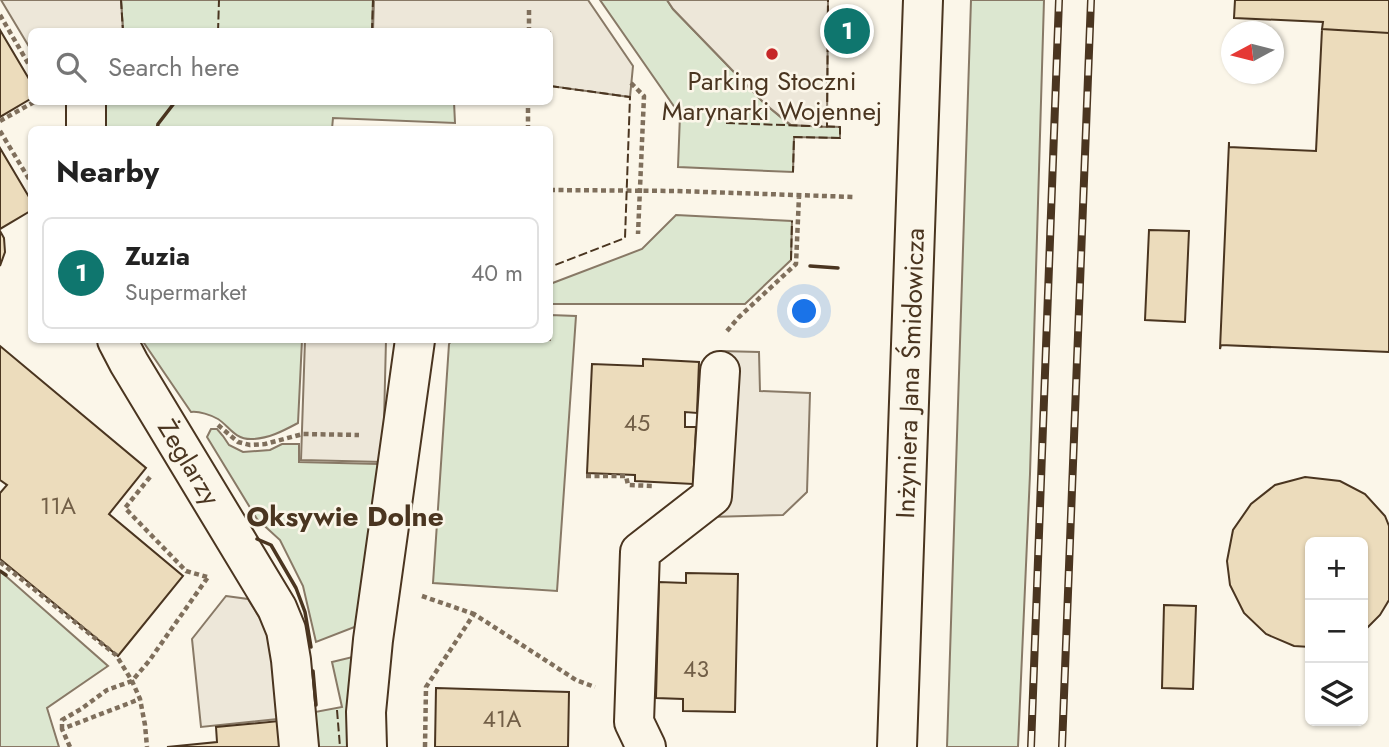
<!DOCTYPE html>
<meta charset="utf-8">
<style>
:root{--surface:#fff;--page:#f2f2f2;--text:#222;--muted:#767676;--line:#e0e0e0;--accent:#0f766e}
body{margin:0;font-family:Jost,sans-serif;background:var(--page);color:var(--text)}
.controls{position:absolute;right:21px;bottom:21px;display:grid;overflow:hidden;border-radius:10px;box-shadow:0 2px 5px #0004}
.controls button{width:63px;height:63px;display:grid;place-items:center;padding:0;border:0;border-bottom:2px solid var(--line);background:var(--surface);color:var(--text);font:35px sans-serif}
.compass{position:absolute;left:1221px;top:21px;width:63px;height:63px;border-radius:50%;background:var(--surface);box-shadow:0 2px 5px #0004;rotate:263deg}
.you{position:absolute;left:805px;top:312px;width:24px;height:24px;margin:-18px;border:5px solid #fff;border-radius:50%;background:#1a73e8;box-shadow:0 0 0 10px #1a73e833}
.badge{display:grid;place-items:center;width:46px;height:46px;border-radius:50%;background:var(--accent);color:#fff;font-size:23px;font-weight:700}
.pin{position:absolute;translate:-50% -50%;border:4px solid #fff;box-shadow:0 2px 7px #0006}
.list{margin:0;padding:0;list-style:none}
h2{display:flex;justify-content:space-between;align-items:center;height:91px;margin:0;padding:0 28px;font-size:30px}
h2 small{font-size:23px;font-weight:400;color:var(--muted)}
.list li{display:grid;grid-template-columns:46px 1fr auto;gap:21px;align-items:center;box-sizing:border-box;height:112px;margin:0 14px 14px;padding:0 14px;border:2px solid var(--line);border-radius:10px}
.list b{display:block;font-size:26px;white-space:nowrap}
.list p{margin:0;font-size:23px;white-space:nowrap;color:var(--muted)}
.list em{font-size:23px;font-style:normal;color:var(--muted)}
.icon{flex:none;width:38px;height:38px;fill:none;stroke:currentColor;stroke-width:2;stroke-linecap:round;stroke-linejoin:round}
.map{position:relative;flex:none;width:1389px;height:747px;overflow:hidden}
.search{position:absolute;background:var(--surface);box-shadow:0 2px 5px #0004;left:28px;top:28px;width:525px;height:77px;display:flex;align-items:center;gap:18px;box-sizing:border-box;padding:0 24px;border-radius:10px;color:var(--muted);font-size:26px}
.panel{position:absolute;background:var(--surface);box-shadow:0 2px 5px #0004;left:28px;top:126px;width:525px;height:217px;border-radius:10px}
.map>svg:first-child{display:block}
.green{fill:#dce7d0;stroke:#887966;stroke-width:2}
.parking{fill:#ede7d9;stroke:#887966;stroke-width:2}
.building{fill:#ecdcbc;stroke:#4a3520;stroke-width:2}
.lines{fill:none;stroke-linecap:round;stroke-linejoin:round}
.minor-casing{stroke:#4a3520;stroke-width:42}
.path{stroke:#7f6f5c;stroke-width:4.5;stroke-dasharray:5 3.5;stroke-linecap:butt}
.minor{stroke:#fbf6e9;stroke-width:38}
.rail-casing{stroke:#4a3520;stroke-width:8}
.rail{stroke:#fbf6e9;stroke-width:5;stroke-dasharray:16;stroke-linecap:butt}
.fence{stroke:#4a3520;stroke-width:2;stroke-dasharray:9 3.5;stroke-linecap:butt}
.wall{stroke:#4a3520;stroke-width:3.5}
.poi-dot{fill:#c62828;stroke:#fbf6e9;stroke-width:2.5}
.labels{text-anchor:middle;stroke-width:5;stroke-linejoin:round;paint-order:stroke}
.number-label{font-size:23px;fill:#725f47}
.poi-label{font-size:26px;fill:#4a3520;stroke:#fbf6e9}
.street-label{font-size:26px;fill:#4a3520;stroke:#fbf6e9}
.neighbourhood-label{font-size:28px;font-weight:bold;fill:#4a3520;stroke:#fbf6e9}
</style>
<div class="map">
<svg width="1389" height="747" viewBox="0 0 1389 747">
<rect width="100%" height="100%" fill="#fbf6e9"/>
<path class="green" d="M121,0h252l-1,31h-249z
M600,0h67l6,9 92,95 25,21 50,2v11l-46,-1 -1,35 -115,-5 2,-52z
M971,0h73l-14,474 -12,273h-71z
M99,102h355l1,21 -122,-5 -1,11 -83,-1 -1,2 -148,-1z
M676,215l116,6 -1,39 -46,44h-195v-20l92,-35z
M550,315l26,1 -19,275 -124,-8 16,-239 3,-4h98z
M142,340h160l-4,83c-15,8 -30,16 -47,16 -17,0 -22,-13 -33,-20 -7,-4 -19,-8 -27,-7z
M211,429h6l6,7 6,9 14,7 27,-2 12,-6h17v18l80,2 -9,157 -54,21 -13,-56 -23,-46 -23,-21 -50,-82z
M0,571l108,95 -61,42 12,39h-59z
M365,654l-10,93h-37l-3,-35 27,-5 -10,-45z"/>
<path class="parking" d="M1,0h120l2,31 -91,1 -1,18z
M374,0h214l45,66 -3,31 -80,-11v-54l-177,-1z
M667,0h161l-1,127 -36,-2 -26,-21 -92,-95z
M305,340h81l-3,122 -82,-2z
M720,351l39,1 1,39 50,2 -3,99 -24,23 -73,2z
M226,596l22,3 29,47 10,72 -86,9 -9,-88z"/>
<path class="building" d="M1235,0h154v33l-67,-4 1,-7 -89,-4z
M835,9h23v44h-23z
M1322,29l67,4v319l-168,-7 -1,4 9,-207v5l87,4z
M0,30l32,54v14l-32,19z
M0,148l32,54v8l-32,19z
M1149,230l40,1 -4,91 -40,-2z
M0,231l4,7 1,14 -5,14z
M0,346l146,122 -37,46 74,62 -65,80 -118,-97v-66l7,-8 -7,-5z
M643,359l56,3 -2,51 -12,-1v15h11l-3,57 -58,-3v-6l-48,-2 5,-109 51,2z
M1305,477l35,4 25,13 20,22 4,10v74l-9,15 -17,17v-90h-53v105l-16,-1 -28,-12 -22,-21 -14,-28 -3,-24 6,-31 18,-26 24,-19z
M686,573l52,1 -3,138 -52,-1v-12l-27,-1 3,-116 27,1z
M1164,605l32,1 -3,83 -31,-1z
M436,688l133,4 -1,55h-133z
M279,721l2,26h-114l50,-5 -1,-15z"/>
<g class="lines">
<defs>
<g id="minor">
<path d="M86,102v28"/>
<path id="s1" d="M117,340l12,23 148,245 9,22 5,30 8,87"/>
<path d="M367,747l-1,-35 7,-72 42,-300"/>
<path d="M646,747l-12,-25 6,-170 72,-56 8,-125"/>
<path id="s2" d="M897,747l26,-747"/>
</g>
</defs>
<use href="#minor" class="minor-casing"/>
<path class="path" d="M0,15l32,55
M529,32v-25
M631,83l13,13 -6,138
M0,121l34,-19
M528,130v-28
M0,131l32,53
M550,190l127,1 177,6
M727,331l12,-14 57,-53 3,-68
M218,425l20,17 12,3 15,-1 38,-10 56,1
M586,476h40l2,9 26,1
M150,477l-25,31 61,63 21,6
M0,562l116,93 16,26 8,18 5,26 2,22
M422,596l52,18
M62,729v-9l19,-11 26,-19 25,-9 17,-20 59,-84
M70,747l-8,-18 78,-30
M425,747l1,-60 48,-73 102,66 19,7"/>
<use href="#minor" class="minor"/>
<defs>
<path id="rail" d="M1031,747l28,-747
M1062,747l29,-747"/>
</defs>
<use href="#rail" class="rail-casing"/>
<use href="#rail" class="rail"/>
<path class="fence" d="M121,0l2,32
M218,32l1,-32
M372,32l1,-32
M550,86l80,11 -5,141 -75,29
M726,123l114,4v11l-46,-1 -1,35
M827,127l1,-127
M791,260l1,-39
M337,710l3,37"/>
<path class="wall" d="M157,130l1,-6 17,-22
M810,266l28,2
M257,539l14,6 25,43 9,24 6,35
M0,571l6,4
M313,671l3,34"/>
</g>
<circle class="poi-dot" cx="772" cy="54" r="7"/>
<g class="labels">
<g class="number-label">
<text x="637" y="431">45</text>
<text x="58" y="514">11A</text>
<text x="696" y="677">43</text>
<text x="502" y="727">41A</text>
</g>
<g class="poi-label">
<text x="772" y="90">Parking Stoczni<tspan x="772" dy="30">Marynarki Wojennej</tspan></text>
</g>
<g class="street-label">
<text dy="9" stroke="none"><textPath href="#s2" startOffset="374">Inżyniera Jana Śmidowicza</textPath></text>
<text dy="9" stroke="none"><textPath href="#s1" startOffset="142">Żeglarzy</textPath></text>
</g>
<g class="neighbourhood-label">
<text x="345" y="526">Oksywie Dolne</text>
</g>
</g>
</svg>
<div class="controls">
<button>+</button>
<button>−</button>
<button><svg class="icon" aria-label="layers" viewBox="0 0 24 24"><path d="M12 4l9 5-9 5-9-5zM3 14l9 5 9-5"/></svg></button>
</div>
<svg class="compass" viewBox="-18 -18 36 36"><path d="M0-13l5 13h-10z" fill="#e53935"/><path d="M0 13l5-13h-10z" fill="#767676"/></svg>
<div class="you"></div>
<div class="pin badge" style="left:847px;top:31px">1</div>
<div class="search"><svg class="icon" aria-label="search" viewBox="0 0 24 24"><circle cx="10" cy="10" r="6"/><path d="M15 15l6 6"/></svg>Search here</div>
<section class="panel">
<h2>Nearby<small></small></h2>
<ul class="list">
<li><span class="badge">1</span><div><b>Zuzia</b><p>Supermarket</p></div><em>40 m</em></li>
</ul>
</section>
</div>
